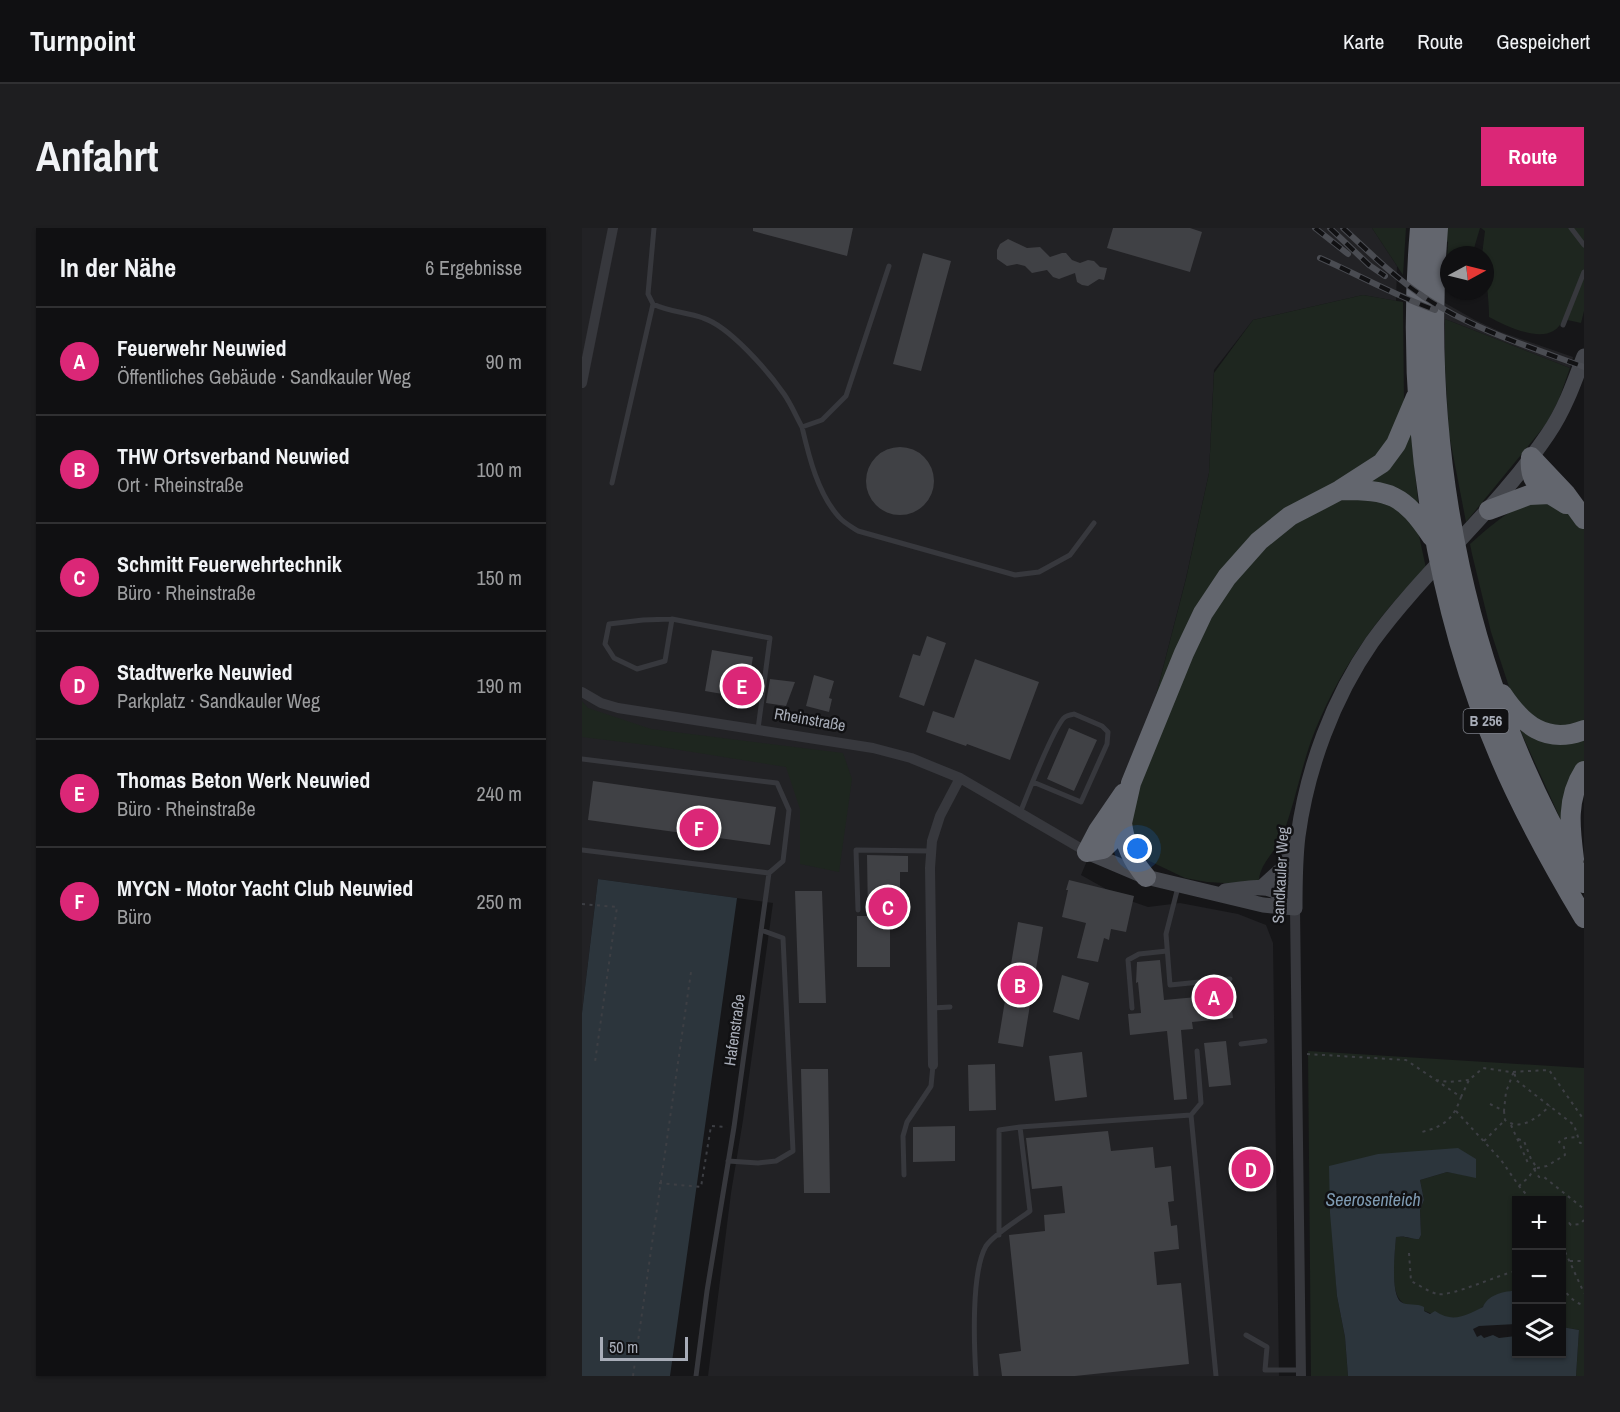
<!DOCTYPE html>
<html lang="de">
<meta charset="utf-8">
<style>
:root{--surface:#101012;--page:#1e1e20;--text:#f1f3f6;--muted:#9c9d9f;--line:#303032;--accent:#db2777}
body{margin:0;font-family:"Archivo Narrow",sans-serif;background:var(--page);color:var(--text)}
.controls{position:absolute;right:18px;bottom:18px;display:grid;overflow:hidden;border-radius:0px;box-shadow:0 2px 4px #0004}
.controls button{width:54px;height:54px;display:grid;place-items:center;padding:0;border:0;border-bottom:2px solid var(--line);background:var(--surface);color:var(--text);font:30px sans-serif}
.compass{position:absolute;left:858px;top:18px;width:54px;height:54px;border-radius:50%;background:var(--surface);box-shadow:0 2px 4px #0004;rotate:83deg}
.scale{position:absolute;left:18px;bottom:15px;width:88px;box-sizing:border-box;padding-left:6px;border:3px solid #a8adb8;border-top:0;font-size:16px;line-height:21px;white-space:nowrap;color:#a8adb8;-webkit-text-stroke:4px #111113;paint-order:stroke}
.you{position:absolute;left:556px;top:621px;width:21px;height:21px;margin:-15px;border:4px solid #fff;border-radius:50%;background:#1a73e8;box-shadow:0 0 0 9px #1a73e833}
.badge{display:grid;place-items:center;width:39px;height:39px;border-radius:50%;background:var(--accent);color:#fff;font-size:20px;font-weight:700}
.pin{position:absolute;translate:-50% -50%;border:3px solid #fff;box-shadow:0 2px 6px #0006}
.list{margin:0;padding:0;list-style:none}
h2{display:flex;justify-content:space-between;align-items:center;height:78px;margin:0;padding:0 24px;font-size:26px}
h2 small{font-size:20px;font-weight:400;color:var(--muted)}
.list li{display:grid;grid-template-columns:39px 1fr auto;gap:18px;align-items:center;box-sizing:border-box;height:108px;padding:0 24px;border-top:2px solid var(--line)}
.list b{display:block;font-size:22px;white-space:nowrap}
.list p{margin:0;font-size:20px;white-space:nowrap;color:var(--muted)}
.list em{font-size:20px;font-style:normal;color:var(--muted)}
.icon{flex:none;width:33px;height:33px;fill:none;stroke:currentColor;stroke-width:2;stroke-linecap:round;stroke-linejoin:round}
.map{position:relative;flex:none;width:1002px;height:1148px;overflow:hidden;border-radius:0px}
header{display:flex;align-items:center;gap:36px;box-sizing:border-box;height:84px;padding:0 30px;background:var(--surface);border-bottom:2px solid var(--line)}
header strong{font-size:28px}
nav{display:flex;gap:33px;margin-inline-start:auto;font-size:21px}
.intro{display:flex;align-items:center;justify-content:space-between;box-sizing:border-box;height:144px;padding:0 36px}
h1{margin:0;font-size:42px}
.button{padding:15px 27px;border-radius:0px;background:var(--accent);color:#fff;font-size:21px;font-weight:700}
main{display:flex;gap:36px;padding:0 36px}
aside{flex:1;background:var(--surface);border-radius:0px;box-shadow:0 2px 4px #0004}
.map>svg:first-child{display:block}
.built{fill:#222225}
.green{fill:#1e261f}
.water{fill:#2c353c}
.building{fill:#404145}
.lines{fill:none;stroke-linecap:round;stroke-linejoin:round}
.path{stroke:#3d3f44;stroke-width:2;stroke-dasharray:3 4.5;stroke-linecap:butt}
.lane{stroke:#37383d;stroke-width:5}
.street{stroke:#37383d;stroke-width:10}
.secondary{stroke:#45474d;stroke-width:15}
.highway{stroke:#63666e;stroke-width:20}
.rail-casing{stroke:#4a4c52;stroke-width:6}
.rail{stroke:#111113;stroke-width:4;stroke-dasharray:11;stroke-linecap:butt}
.labels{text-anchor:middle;stroke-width:5;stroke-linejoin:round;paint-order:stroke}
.shield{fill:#111113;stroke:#7b7e86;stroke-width:1.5}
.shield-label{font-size:15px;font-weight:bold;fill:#a8adb8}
.street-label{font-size:16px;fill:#a8adb8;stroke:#111113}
.water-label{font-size:18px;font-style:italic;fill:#7f9bb3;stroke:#111113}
</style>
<header>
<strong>Turnpoint</strong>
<nav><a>Karte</a><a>Route</a><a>Gespeichert</a></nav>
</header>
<div class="intro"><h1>Anfahrt</h1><a class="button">Route</a></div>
<main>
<aside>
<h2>In der Nähe<small>6 Ergebnisse</small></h2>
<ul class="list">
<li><span class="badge">A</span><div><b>Feuerwehr Neuwied</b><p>Öffentliches Gebäude · Sandkauler Weg</p></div><em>90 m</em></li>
<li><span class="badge">B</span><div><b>THW Ortsverband Neuwied</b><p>Ort · Rheinstraße</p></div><em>100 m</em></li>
<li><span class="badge">C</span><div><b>Schmitt Feuerwehrtechnik</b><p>Büro · Rheinstraße</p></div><em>150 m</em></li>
<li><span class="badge">D</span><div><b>Stadtwerke Neuwied</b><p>Parkplatz · Sandkauler Weg</p></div><em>190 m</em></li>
<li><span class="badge">E</span><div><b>Thomas Beton Werk Neuwied</b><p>Büro · Rheinstraße</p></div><em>240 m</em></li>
<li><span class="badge">F</span><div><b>MYCN - Motor Yacht Club Neuwied</b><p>Büro</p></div><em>250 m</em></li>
</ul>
</aside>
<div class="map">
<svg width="1002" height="1148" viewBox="0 0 1002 1148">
<rect width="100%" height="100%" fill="#161618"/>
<path class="built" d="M0,0h790l25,38 -1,35 -33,-6 -110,25 -39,50 -5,103 -23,105 -32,125 -73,172 41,23 26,9 32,-4 58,11 28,11 7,18 6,433h-571l23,-183 12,-73 30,-217 -175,-24 -16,134z
M863,75l30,17 26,12 72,25 -3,11 -125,-49z"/>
<path class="green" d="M790,0h34l-3,47z
M863,0h35l-8,27h-23v26l-3,1 2,-40 -4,-1z
M899,0h103v83l-3,12 -18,-4c-11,30 -55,8 -74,-2 0,-21 -4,-41 -4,-62h-3l3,-24z
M781,67l40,7 1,102 -20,48 -118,74 -112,177 32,-124 23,-106 5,-100 39,-53z
M863,91l125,49 -11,31 -12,24 -81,99 -17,-88 -4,-68z
M828,197l9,85 -49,-25 2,-9z
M768,269l41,5 27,29 8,37c-51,49 -90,107 -115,173 -11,32 -17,65 -29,96 -7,15 -22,27 -23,43l-19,4 -33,-2 -22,-4 -46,-22 -12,-21 9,-48 58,-138 37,-66 52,-52 52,-30z
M951,271l33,10 18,20v195l-4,2h-38l-30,-30 -21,-64 -19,-78 -2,-10c20,-18 38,-33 63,-45z
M0,473l6,7 63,21 192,24 9,26 -13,93 -39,-8v-55l-14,-42 -131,-21 -73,-9z
M934,493l68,14v26l-19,68z
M726,823l276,17v308h-8l3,-46 -17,-3v-127h-46v87l-2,4c-19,1 -34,23 -53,27 -9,1 -28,-3 -36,-7 -8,-3 -20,-4 -25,-11 -10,-11 -5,-49 -4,-64 8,0 14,3 23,3l2,-4 -1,-25 4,-10 -4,-20 27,-8 29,5 -98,-23 -44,101 3,41 8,41 3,39h-37z"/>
<path class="water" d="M16,651l139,19 -67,478h-88v-363z
M876,920l18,11v19l-29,-6 -27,8 4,20 -4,10 1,25 -2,4c-9,0 -14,-4 -23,-2 -1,13 -6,57 5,65 6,4 16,1 23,5v4l6,3 5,-3c18,12 30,5 48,-4 4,-11 19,-16 31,-16l2,-4v37l-37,2 -6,3 4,8 4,-2 3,3 9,-3 6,3 17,-2v18h46v-27l17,3 -3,46h-228l-3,-39 -8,-41 -7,-83 -1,-47 49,-12z"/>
<path class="building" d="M171,0h100l-6,28 -94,-25z
M531,0h77l12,4 -12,40 -83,-24z
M426,11l19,9 13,-1 10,10 12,-4h4l6,7 8,3 8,-3 6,1 6,6 7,1 -3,12 -5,-1 -11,7 -6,-1 -5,-3 -2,-9 -16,6 -6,-2 -6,-7 -15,3 -7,-7 -8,-2 -10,2 -10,-7v-9l3,-6z
M341,25l28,8 -30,110 -28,-7z
M284 253a34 34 0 1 1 68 0a34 34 0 1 1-68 0Z
M345,408l19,7 -22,63 -25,-9 14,-43 7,2z
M130,422l41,7 -7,41 -41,-7z
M393,431l64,23 -29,78 -43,-16 -1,2 -40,-14 7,-21 21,7z
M232,447l20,6 -5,17 3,1 -3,13 -23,-6z
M188,451l25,3 -9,24 -20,-3z
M487,500l28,12 -23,51 -27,-12z
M11,553l183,26 -6,38 -182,-25z
M285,627l41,1v16h-8v25h9v19l-19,1v50h-33v-51h11z
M487,652l65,16 -8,36 -15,-3 -2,11 -5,-2 -6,24 -21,-4 9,-35 -24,-6 6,-27h-2z
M213,663h27l4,112h-27z
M436,694l25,5 -20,120 -25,-4z
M578,732l4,40 66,-6 3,24 -41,4 1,7 -12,1 6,69 -13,1 -7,-69 -37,4 -2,-21 13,-1 -3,-31 -2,1 1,-21z
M480,747l27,8 -10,37 -26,-8z
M644,813l5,44 -22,2 -5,-44z
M500,824l5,45 -32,4 -6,-45z
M413,836l1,46 -27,1 -1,-46z
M219,841h27l2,124h-26z
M373,898v35l-42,1v-35z
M526,903l3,20 42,-4 2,21 16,-2 3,35 -6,1 3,24 6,-1 2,24 -25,3 3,33 24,-2 8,81 -114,12h-73l-3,-22 22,-3 -12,-116 36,-4 -1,-16 21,-2 -3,-27 -30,3 -6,-51z"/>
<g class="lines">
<path class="path" d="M0,676l35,3 -22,155
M725,826l99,6 55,37c-8,23 -17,29 -39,35
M854,852l13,2 20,-2
M879,869l8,-17 14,-12 28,4 38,-2 35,50
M908,876l14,7 2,-19 8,-21 2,9 58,45 6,18h4
M874,883l45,49 18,26 12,14
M922,883l1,9c16,12 33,-3 45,-14
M929,897l17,38
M936,911l6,2 7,18 6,9 -3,1 -5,8 -10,9
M902,913l21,-21
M955,940l10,-2 18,-11 -1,-8 -5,-5 7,-4 12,-1
M952,941l5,8h5l40,32
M77,955l42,4 10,-61 16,1
M980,998l7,-3 2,2 9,-1 4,-4
M980,1017l22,48
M827,1025l2,28c8,4 18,11 26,13 14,3 61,-19 79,-23
M988,1033h14
M980,1059c6,8 12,16 22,18
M51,1148l58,-404"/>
<path class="lane" d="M989,0l13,17
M71,76c16,8 33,8 50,14 26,8 65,53 81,76 7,10 12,22 18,33l20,-7 24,-24 43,-130
M981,97l21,-53
M220,199c7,30 16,67 37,90 5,6 13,10 19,14l157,44 24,-3 31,-17 24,-32
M30,255l41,-179 -5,-10 6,-66
M90,391l-29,1 -34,4 -4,20 9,14 23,11 28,-8 7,-42 98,19 -12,91
M0,531l195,24 12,27 -6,51 -14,12
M438,585c6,-15 35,-89 45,-96 3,-2 6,-2 9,-3l28,12 6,6 -1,12 -26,58 -48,-20
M0,622l187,23 -35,254 -27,164 -11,85
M596,659l-12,47 4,51 60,-6
M276,682l-2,-60 75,1
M350,780l18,-1
M550,780l-4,-48 11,-6 28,-3
M659,816l24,-3
M609,887l25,261
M438,899l171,-12 10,-12 -4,-52
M146,933l30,2 18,-2 17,-10 -10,-213 -22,-8
M322,947l-1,-39 4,-14 24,-36 2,-21
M664,1107l21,12 -2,23h36
M394,1148c-2,-31 -5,-104 10,-130 8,-12 32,-26 44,-35l-10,-84 -21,3v105"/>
<path class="street" d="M0,155l31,-155
M0,464l19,11 17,5 255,40 38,10 49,20 127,74
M713,680l6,468
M351,837l-3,-197 2,-27 8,-25 20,-38"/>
<path class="secondary" d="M505,624l59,25 117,28 32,3
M680,659l21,-19 11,-23
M643,663c32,-4 48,-10 70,17
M713,680c0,-24 0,-48 3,-72 9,-67 35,-138 74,-194 53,-73 125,-132 176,-208 16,-23 26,-51 36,-78"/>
<path class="highway" d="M838,0c-16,188 14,392 95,563 21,44 44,85 69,127
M856,0c-18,230 28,456 146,655
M949,229l34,36 19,26
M949,229c-3,29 13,33 35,47
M758,262c51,0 63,4 92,47
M907,282l40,-15 21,-1
M920,466c20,30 44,51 82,36
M540,595c3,22 10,38 24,54
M505,624l16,-3 13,-13 6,-13 9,-40 53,-130 19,-40 24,-36 32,-36 31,-25 50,-26 42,-27 14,-19 20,-47
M505,624l11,-21 26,-38
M992,631c-4,-31 -8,-60 10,-88"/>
<defs>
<path id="rail" d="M733,0l33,26
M748,0l39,37 16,11
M761,0c26,24 51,49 81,69 48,32 106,50 160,70
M738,30c39,17 76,38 115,52"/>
</defs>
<use href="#rail" class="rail-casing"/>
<use href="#rail" class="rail"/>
</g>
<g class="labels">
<rect class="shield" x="881.5" y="481" width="45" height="24" rx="4.5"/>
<g class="shield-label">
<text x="904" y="498">B 256</text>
</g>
<g class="street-label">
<text transform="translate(228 491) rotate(10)" y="6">Rheinstraße</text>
<text transform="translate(698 647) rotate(-87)" y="6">Sandkauler Weg</text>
<text transform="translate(152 802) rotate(-82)" y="6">Hafenstraße</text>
</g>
<g class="water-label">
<text x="791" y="978">Seerosenteich</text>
</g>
</g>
</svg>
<div class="controls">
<button>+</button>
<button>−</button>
<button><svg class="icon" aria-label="layers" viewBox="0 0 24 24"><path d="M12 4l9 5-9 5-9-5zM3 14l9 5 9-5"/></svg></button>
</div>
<svg class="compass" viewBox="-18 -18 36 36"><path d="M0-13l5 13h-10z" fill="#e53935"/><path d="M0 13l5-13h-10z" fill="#9c9d9f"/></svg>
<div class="scale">50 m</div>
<div class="you"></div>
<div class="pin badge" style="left:632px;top:769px">A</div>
<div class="pin badge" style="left:438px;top:757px">B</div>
<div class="pin badge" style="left:306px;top:679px">C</div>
<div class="pin badge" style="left:669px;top:941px">D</div>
<div class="pin badge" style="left:160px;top:458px">E</div>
<div class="pin badge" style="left:117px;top:600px">F</div>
</div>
</main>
